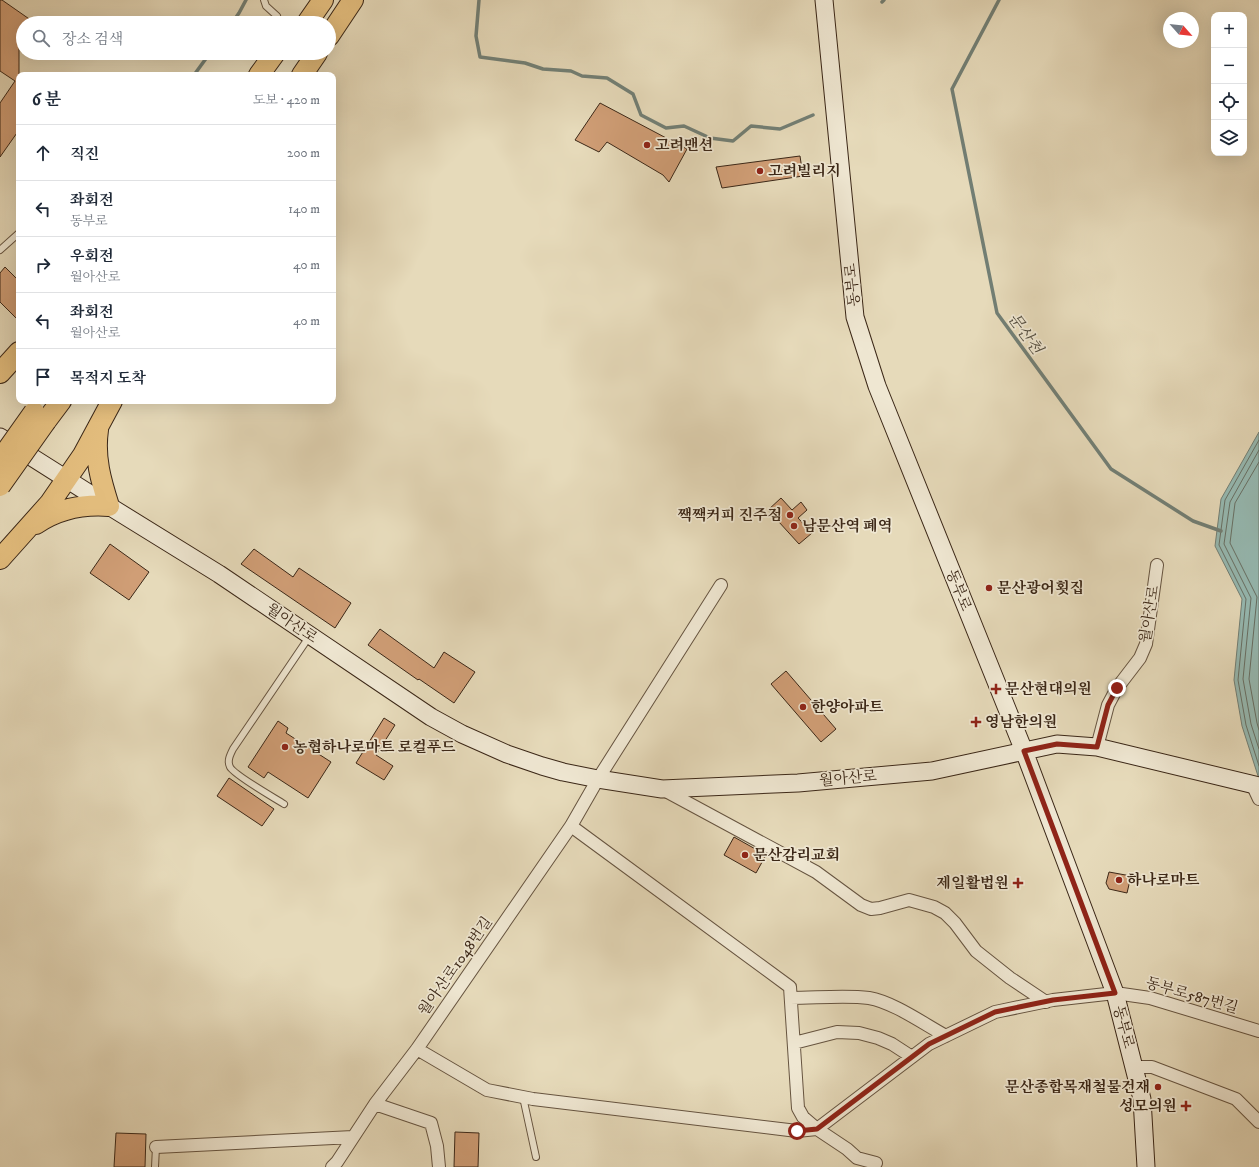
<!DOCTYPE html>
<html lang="ko">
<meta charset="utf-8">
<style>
:root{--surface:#fff;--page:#f6f6f7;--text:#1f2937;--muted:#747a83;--line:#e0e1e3}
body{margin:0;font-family:"IM FELL DW Pica","Noto Serif KR",serif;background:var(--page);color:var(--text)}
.controls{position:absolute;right:12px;top:12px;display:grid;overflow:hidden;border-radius:8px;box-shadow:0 4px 16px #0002}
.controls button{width:36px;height:36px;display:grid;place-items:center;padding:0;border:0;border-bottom:1px solid var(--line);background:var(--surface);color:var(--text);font:20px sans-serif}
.compass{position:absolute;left:1163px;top:12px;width:36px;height:36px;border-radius:50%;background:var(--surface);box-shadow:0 4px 16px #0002;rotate:117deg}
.stop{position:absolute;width:12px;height:12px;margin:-9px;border:3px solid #8f2418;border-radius:50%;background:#fff}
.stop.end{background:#8f2418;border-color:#fff;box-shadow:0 1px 4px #0008}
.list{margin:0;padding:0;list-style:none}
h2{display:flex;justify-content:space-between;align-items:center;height:52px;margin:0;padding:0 16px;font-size:17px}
h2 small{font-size:13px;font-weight:400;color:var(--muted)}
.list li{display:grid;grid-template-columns:26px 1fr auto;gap:12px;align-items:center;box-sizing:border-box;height:56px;padding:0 16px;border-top:1px solid var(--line)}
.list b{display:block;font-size:15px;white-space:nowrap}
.list p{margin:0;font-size:13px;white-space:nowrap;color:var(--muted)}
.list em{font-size:13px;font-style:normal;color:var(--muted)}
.icon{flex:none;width:22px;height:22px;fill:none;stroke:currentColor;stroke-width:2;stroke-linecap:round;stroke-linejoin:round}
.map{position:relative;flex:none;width:1259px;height:1167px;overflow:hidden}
.search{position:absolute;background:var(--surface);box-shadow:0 4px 16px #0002;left:16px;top:16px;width:320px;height:44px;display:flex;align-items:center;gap:10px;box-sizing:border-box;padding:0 14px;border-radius:22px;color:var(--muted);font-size:15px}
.panel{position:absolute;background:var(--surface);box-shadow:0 4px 16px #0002;left:16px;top:72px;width:320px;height:332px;border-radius:8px}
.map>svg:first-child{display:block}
.water{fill:#96bab3;stroke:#727f75}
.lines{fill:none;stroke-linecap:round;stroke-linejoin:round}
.shore{stroke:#687065;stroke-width:1}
.stream{stroke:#727f75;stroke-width:3.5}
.building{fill:#d09e76;stroke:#3b2717}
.service-casing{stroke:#665440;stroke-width:8}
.minor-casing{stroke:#665440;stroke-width:14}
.secondary-casing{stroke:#3b2717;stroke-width:19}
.trunk-casing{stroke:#3b2717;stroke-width:22}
.service{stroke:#efe7d2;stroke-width:6}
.minor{stroke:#efe7d2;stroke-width:12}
.secondary{stroke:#efe7d2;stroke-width:17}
.trunk{stroke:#e3bd7d;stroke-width:20}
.trunk-bridge-casing{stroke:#3b2717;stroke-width:22;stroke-linecap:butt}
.trunk-bridge{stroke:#e3bd7d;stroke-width:20}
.route{stroke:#8f2418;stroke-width:5}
.poi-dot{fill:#8f2418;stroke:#efe7d2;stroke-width:1.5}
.labels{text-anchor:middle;stroke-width:3.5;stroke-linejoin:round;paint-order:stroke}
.poi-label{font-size:15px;font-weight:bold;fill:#3b2717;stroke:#efe7d2;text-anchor:start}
.street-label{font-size:15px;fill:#3b2717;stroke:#efe7d2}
.water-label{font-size:16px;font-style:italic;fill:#524c3e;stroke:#efe7d2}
</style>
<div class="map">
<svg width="1259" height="1167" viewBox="0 0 1259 1167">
<rect width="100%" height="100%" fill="#e6daba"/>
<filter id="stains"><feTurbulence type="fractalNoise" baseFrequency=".005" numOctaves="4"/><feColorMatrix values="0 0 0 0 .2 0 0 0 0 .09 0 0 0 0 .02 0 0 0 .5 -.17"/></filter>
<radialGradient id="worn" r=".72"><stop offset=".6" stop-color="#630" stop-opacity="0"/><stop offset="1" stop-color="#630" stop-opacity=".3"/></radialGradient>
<path class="water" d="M1259,432v347l-17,-53 -8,-46 8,-81 -27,-53 6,-47z"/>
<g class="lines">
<path class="shore" d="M1259,440l-34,60 -6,45 27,54 -8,81 8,45 13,41
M1259,450l-29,52 -6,42 27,54 -8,81 8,45 8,25
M1259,462l-24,41 -5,40 27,54 -8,82 8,44 2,7"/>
<path class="stream" d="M479,0l-3,36 4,21 45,6 18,6 28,2 11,5 25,2 26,16 8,21 25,13 18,-2 26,12 23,3 18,-15 29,3 33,-14
M999,0l-47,89 45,224 114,156 82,52 28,10
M882,2l2,-2
M232,23l7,-10 7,-13
M194,75l16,-22"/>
</g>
<path class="building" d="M0,0h2l33,23h-12v20l-4,6v81l-19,27v-54l15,-22 -15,-10z
M600,103l87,46 -18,33 -6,-7 -56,-33 -8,10 -24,-12z
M800,156l3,20 -81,12 -6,-21z
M5,267l14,14v40l-19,-19v-29z
M781,498l11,12 9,-8 6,8 -9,8 14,15 -13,11 -31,-34z
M110,544l39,28 -20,28 -39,-27z
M254,549l39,28 6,-9 52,35 -16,25 -94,-64z
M380,629l54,39 10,-16 31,20 -21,31 -35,-24 -1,1 -50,-35z
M786,671l50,58 -15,13 -50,-58z
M384,718l11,7 -19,30 17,11 -9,14 -28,-17z
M278,721l10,7 -2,5 45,29 -23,36 -40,-26 -4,6 -16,-11z
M229,778l45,31 -12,17 -45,-30z
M734,837l32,18 -10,18 -32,-18z
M1109,872l22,4 -4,17 -18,-4 -3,-6z
M455,1132l24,1 -1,34h-24z
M116,1133l30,1 -1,33h-31z"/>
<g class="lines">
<defs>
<path id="service" d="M264,0l2,6 11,10
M0,250l19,-17
M284,804c-11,-7 -50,-29 -54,-37 -3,-6 0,-12 3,-18l76,-112
M523,1097l13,60
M155,1167l1,-20"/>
<path id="minor" d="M1097,747l11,-42 9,-17 23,-30 6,-14 11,-79
M1252,784l7,15
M664,790l152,82 45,33 10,4 9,-1 29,-8 25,7 11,6 10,10 21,28 34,27 36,24
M571,826l219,161 8,121 5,9 14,12 30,20 10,9 19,5
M791,998c25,0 54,-3 78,0 24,4 55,26 77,38
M794,1043l43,-11 22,1 19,5 14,6 20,13
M417,1049l70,41 46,9 264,32 20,-2 112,-85 66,-32 58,-12 62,-7 35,5 109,33
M1135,1067h17l84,32 23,23
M375,1104l56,19 6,23 2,21
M156,1147l197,-10
M332,1167l5,-5 38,-58 42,-55 154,-223 27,-47 123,-194"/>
<path id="secondary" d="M824,0l31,317 22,69 147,365 91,242 27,106 4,68
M0,437l109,69 110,68 212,143 31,17 45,20 35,12 21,6 35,7 64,10 136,-6 134,-12 125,-27 40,3 162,39"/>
<path id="trunk" d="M307,23l16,-23
M329,36l24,-36
M259,75l16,-22
M302,75l15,-22
M0,373l19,-21
M46,421l15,-20
M36,524c22,-15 47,-20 73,-18 -8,-25 -15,-49 -11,-76
M0,559l50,-56 33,-48 29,-54"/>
</defs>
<use href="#service" class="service-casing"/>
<use href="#minor" class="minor-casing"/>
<use href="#secondary" class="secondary-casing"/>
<use href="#trunk" class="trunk-casing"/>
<use href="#service" class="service"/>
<use href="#minor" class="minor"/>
<use href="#secondary" class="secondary"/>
<use href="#trunk" class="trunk"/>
<defs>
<path id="trunk-bridge" d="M0,460l34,-48
M0,486l46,-65"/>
</defs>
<use href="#trunk-bridge" class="trunk-bridge-casing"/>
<use href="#trunk-bridge" class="trunk-bridge"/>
</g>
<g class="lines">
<path class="route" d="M797,1131l20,-2 112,-85 66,-32 58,-12 62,-7 -91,-242 33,-7 40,3 11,-42 9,-17"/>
</g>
<g class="poi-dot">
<circle cx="647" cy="145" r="4"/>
<circle cx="760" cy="171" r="4"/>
<circle cx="790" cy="515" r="4"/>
<circle cx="794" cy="526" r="4"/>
<circle cx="989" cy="588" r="4"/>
<path d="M994 683h4v4h4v4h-4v4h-4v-4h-4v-4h4z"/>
<circle cx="803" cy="707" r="4"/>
<path d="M974 716h4v4h4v4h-4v4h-4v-4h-4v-4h4z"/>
<circle cx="285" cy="747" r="4"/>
<circle cx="745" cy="855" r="4"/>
<circle cx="1119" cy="880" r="4"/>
<path d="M1016 877h4v4h4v4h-4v4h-4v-4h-4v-4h4z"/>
<circle cx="1158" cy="1087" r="4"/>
<path d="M1184 1100h4v4h4v4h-4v4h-4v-4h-4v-4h4z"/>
</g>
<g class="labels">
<g class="poi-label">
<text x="655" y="150">고려맨션</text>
<text x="768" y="176">고려빌리지</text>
<text x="782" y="520" text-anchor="end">짹짹커피 진주점</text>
<text x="802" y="531">남문산역 폐역</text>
<text x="997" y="593">문산광어횟집</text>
<text x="1005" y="694">문산현대의원</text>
<text x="811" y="712">한양아파트</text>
<text x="985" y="727">영남한의원</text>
<text x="293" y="752">농협하나로마트 로컬푸드</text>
<text x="753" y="860">문산감리교회</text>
<text x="1127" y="885">하나로마트</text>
<text x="1009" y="888" text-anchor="end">제일활법원</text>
<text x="1150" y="1092" text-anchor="end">문산종합목재철물건재</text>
<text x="1177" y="1111" text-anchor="end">성모의원</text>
</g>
<g class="street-label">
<text transform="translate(852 285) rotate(-96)" y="5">동부로</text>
<text transform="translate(959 590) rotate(68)" y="5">동부로</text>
<text transform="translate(1149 614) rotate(-81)" y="5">월아산로</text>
<text transform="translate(292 623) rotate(34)" y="5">월아산로</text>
<text transform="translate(848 778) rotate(-5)" y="5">월아산로</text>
<text transform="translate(455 966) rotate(-55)" y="5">월아산로1048번길</text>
<text transform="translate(1192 995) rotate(16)" y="5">동부로587번길</text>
<text transform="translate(1124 1027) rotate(75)" y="5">동부로</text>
</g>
<g class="water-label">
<text transform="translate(1026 333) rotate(54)" y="6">문산천</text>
</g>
</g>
<rect width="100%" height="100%" filter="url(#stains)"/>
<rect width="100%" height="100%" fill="url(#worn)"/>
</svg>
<div class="controls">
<button>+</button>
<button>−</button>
<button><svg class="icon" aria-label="locate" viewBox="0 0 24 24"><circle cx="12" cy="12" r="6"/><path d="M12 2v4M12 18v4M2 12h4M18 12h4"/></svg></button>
<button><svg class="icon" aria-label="layers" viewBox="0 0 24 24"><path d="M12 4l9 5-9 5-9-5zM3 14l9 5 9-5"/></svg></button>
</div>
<svg class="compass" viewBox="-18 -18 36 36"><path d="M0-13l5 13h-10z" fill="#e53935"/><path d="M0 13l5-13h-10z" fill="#747a83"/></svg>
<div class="stop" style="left:797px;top:1131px"></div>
<div class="stop end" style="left:1117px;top:688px"></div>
<div class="search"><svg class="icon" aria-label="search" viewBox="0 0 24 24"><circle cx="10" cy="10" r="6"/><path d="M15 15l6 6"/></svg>장소 검색</div>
<section class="panel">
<h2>6 분<small>도보 · 420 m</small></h2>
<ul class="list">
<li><svg class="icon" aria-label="ahead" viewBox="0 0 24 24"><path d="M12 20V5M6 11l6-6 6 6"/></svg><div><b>직진</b></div><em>200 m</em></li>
<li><svg class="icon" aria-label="left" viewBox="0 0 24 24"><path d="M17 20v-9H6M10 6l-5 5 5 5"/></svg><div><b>좌회전</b><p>동부로</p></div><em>140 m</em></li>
<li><svg class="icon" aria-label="right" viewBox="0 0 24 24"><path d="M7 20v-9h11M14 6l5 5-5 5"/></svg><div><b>우회전</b><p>월아산로</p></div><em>40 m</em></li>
<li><svg class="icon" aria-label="left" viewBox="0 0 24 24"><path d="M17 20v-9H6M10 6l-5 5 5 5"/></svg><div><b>좌회전</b><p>월아산로</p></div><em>40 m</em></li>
<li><svg class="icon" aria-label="arrive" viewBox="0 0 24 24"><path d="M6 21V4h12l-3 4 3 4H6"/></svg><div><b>목적지 도착</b></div></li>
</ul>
</section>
</div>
